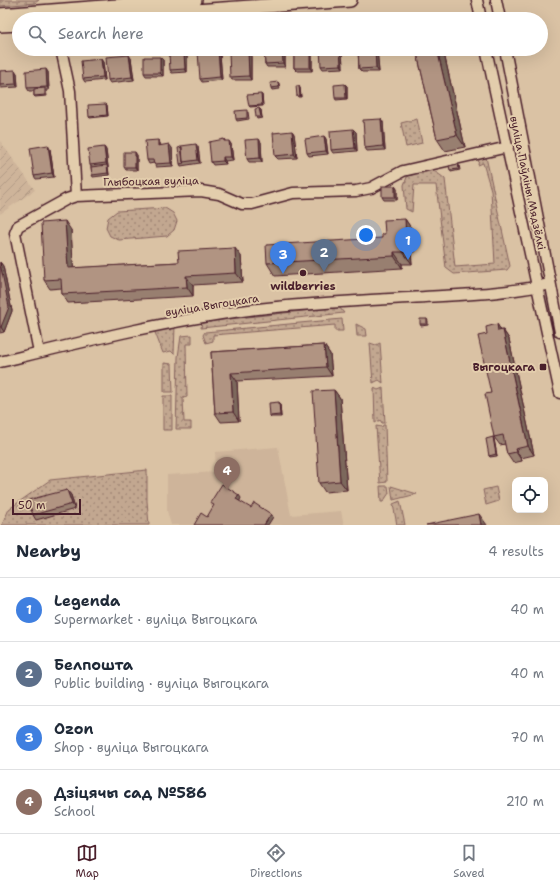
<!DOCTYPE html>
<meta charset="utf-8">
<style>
:root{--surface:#fff;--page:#f2f2f3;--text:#1f2937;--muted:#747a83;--line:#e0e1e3;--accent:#4a1f2b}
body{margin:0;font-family:"Shantell Sans",sans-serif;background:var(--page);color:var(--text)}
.controls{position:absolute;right:12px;bottom:12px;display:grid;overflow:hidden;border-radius:8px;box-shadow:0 4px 16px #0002}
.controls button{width:36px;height:36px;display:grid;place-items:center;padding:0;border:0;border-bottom:1px solid var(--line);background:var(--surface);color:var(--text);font:20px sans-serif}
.scale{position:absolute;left:12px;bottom:10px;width:69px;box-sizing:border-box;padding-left:4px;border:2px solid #4a1f2b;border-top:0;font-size:11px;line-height:14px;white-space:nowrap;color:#4a1f2b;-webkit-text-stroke:3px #e3cdac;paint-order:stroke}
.you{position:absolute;left:366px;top:235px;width:14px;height:14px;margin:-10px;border:3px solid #fff;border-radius:50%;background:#1a73e8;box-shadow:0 0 0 6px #1a73e833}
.badge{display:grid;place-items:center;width:26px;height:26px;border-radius:50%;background:var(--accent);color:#fff;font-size:13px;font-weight:700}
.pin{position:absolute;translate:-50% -33px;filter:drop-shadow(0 1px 2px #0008)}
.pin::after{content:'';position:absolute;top:21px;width:14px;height:12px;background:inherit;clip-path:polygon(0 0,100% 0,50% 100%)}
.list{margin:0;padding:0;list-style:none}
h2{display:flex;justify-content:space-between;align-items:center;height:52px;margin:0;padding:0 16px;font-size:17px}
h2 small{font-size:13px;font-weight:400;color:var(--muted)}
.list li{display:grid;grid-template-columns:26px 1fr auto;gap:12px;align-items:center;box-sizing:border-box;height:64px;padding:0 16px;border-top:1px solid var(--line)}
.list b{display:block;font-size:15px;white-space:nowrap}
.list p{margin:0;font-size:13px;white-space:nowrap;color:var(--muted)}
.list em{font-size:13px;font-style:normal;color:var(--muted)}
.icon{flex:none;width:22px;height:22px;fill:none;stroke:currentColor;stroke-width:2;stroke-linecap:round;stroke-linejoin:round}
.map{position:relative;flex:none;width:560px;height:525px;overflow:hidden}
.search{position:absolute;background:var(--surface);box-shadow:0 4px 16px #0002;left:12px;right:12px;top:12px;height:44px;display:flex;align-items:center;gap:10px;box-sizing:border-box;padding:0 14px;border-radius:22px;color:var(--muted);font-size:15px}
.sheet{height:308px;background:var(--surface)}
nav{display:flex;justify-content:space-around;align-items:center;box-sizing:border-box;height:56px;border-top:1px solid var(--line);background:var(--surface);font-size:11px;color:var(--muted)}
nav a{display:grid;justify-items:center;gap:2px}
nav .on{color:var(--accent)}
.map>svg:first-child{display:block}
.built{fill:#ceb49a}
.industrial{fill:url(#industrial-furrows)}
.grass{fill:url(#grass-dots);stroke:#86635e}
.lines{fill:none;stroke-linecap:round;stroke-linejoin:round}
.minor-casing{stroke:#4a1f2b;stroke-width:13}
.major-casing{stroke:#4a1f2b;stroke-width:16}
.minor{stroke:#e3cdac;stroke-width:10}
.major{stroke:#e3cdac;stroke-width:13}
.wall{fill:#987f70;stroke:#4a1f2b}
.shaded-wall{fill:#7c685b;stroke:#4a1f2b}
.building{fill:#b19482;stroke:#4a1f2b}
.poi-dot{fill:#4a1f2b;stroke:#e3cdac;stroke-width:1.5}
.labels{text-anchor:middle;stroke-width:4;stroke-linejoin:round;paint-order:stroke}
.street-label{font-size:11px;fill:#4a1f2b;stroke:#e3cdac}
.poi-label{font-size:11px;font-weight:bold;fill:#4a1f2b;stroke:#e3cdac}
</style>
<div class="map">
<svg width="560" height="525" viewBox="0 0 560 525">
<defs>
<pattern id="industrial-furrows" width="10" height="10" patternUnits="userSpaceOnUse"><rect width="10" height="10" fill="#ceb49a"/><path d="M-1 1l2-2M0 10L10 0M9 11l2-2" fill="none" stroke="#b29a85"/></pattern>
<pattern id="grass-dots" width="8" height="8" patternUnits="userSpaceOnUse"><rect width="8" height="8" fill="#c2a790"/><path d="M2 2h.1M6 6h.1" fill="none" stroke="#a08776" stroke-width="1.8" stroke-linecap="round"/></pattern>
</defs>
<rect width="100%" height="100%" fill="#dac2a4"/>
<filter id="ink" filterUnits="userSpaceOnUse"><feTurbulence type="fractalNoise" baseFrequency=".025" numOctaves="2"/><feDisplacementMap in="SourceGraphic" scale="8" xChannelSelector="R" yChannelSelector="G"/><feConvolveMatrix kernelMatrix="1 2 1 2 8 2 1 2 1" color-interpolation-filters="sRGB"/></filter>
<g filter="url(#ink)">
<path class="built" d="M278,447l13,68 50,-4 3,14h-173l-4,-14v-36l49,-3 -1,-20z"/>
<path class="industrial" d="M0,141l35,49 -35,24z"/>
<path class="grass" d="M0,0h39l-4,3 -35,3z
M417,119l5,24 -16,4 -5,-24z
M486,157l24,109 -3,4 -53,4 -8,-6 -10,-83h-22l-2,27 -6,-3 -2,-24 3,-8c18,-7 22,-12 38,2l10,88 40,-3 -4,-74 -8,-27 -5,2 1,-6z
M165,208l8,5 4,8 -3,9 -7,6 -48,4 -9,-4 -4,-8 2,-10 9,-7z
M339,307l5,6 -143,15 1,-6z
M342,319l1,12h-8v-6l-122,10v6l-7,2 -3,-8 2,-3z
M356,324l10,5 1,7h-10z
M175,326l-1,28 -3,-3 -8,2 -9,-23z
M192,335v9h-6l1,53 -4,1 1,24h7v7h-15l2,-72 3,-21z
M370,343l6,2 4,-2 3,40 -4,-3 -6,3z
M164,363l8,1 1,28h-9z
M374,388l4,2 5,-2 2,35h-3l-2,-3 -5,3z
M163,396h9v34h-9z
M383,425h2l2,57 -7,1 -4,-57 6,1z
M147,470v31l2,24h-147l7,-16 41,-29z
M380,486h8l1,7 -6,9h-2z
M391,486l26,8 -24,6z
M496,487l3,14 -13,4 -3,-15z
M400,501l5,24h-8l-4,-21z"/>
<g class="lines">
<defs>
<path id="minor" d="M477,0l4,19
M496,0l4,19
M61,49l9,42 6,105
M486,49l74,344
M505,49l55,283
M39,352l-24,-119 3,-7 49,-27 9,-3 125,-5 18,3 23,10h10l41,-11 63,-2 15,-3 32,-17 105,-24
M0,362c82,-20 165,-41 249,-52 64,-8 128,-10 193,-14 36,-2 72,-4 108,-12"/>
<path id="major" d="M0,15l195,-15
M84,19l266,-19
M0,25l19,-1"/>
</defs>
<use href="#minor" class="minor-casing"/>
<use href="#major" class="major-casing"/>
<use href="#minor" class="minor"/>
<use href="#major" class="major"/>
</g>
<path class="wall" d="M264,49h20l1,2v16h-18l-2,-3z
M294,49h17l1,2v20h-15l-3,-3z
M342,49l1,19 -20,1 -2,-3z
M358,49h19l2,23h-17l-3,-3z
M416,49h27l22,98 -20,4 -8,-12z
M218,50l2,4 2,26 -20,2 -2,-3z
M251,54v26h-19l-2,-3z
M187,56v16l-15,1 -2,-3z
M160,57l3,3v16h-17l-2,-3z
M131,58l3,22 -24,3 -2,-3z
M103,62l2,18 -20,2 -2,-3z
M0,71l17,2 1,14 -17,1 -1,-1z
M48,72l1,18h-3l1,6 -12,1 -1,-1v-5h-5l-2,-3z
M278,82l1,1 1,6 -8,1 -1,-2z
M347,86v13l-11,1 -1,-2z
M300,88l1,9h-3l-1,-1z
M261,94l1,1 1,11 -13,1 -1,-1z
M107,105l1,11 -18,2 -1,-1z
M261,110l1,8 -5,1 -1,-2z
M248,112l1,7 -12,2 -1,-2z
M381,119l2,3 2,28 -18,1 -2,-3z
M292,131l2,3 3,24 -19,1 -3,-3z
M356,132l1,19 -24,2 -2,-3z
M324,136l2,3 2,15 -19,2 -2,-3z
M224,139l1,2 6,3 2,16 -8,1 1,3 -13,1 -2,-3z
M261,142l1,20h-13l-2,-3z
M160,143v2l12,3 1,18 -17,1 -2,-4 -5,1 -2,-4z
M104,147l2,3 3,25 -16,2 -1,-2 -1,-8 -1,-2z
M198,147l2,16 -19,3 -1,-2z
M50,149l4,28 -18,2 -2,-3z
M137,155v15h-11l-2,-3z
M458,164l1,1 1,5 -9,2 -1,-2z
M395,186l2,3v11h-13l-2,-3z
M405,219l8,12 2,21h-4l1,12h-10v4l-127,8 -8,-13 115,-25 3,-4z
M71,230l2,38 106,-6 62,-6 2,26 -50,3v11l-125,7 -6,-9v-6l-12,1 -6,-9z
M0,262l3,4 9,45 -8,21 -4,1z
M427,319l1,2v4l-7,1 -1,-2z
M497,324l4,7 2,-1 6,9 25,116 -13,3 1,3 -9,2 -6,-9 -2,-10 -5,1 -6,-8 -7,-103z
M324,345l6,9 2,22 -95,5 2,40 -18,1 -6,-9 -4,-61z
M334,390l6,8 7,92 -22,2 -6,-9z
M280,404l1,13h-10l-1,-1z
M493,437l1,2 3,17 -7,1 -1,-1z
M71,495l4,14 -39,11 -3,-5z"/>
<path class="shaded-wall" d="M282,49h2l1,2v16l-2,-4z
M310,49h1l1,2v20l-2,-3z
M340,49h2l1,19 -2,-3z
M375,49h2l2,23 -3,-4z
M437,49h6l22,98 -8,-12z
M218,50l2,4 2,26 -2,-3z
M248,51l3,3v26l-2,-4z
M184,53l3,3v16l-2,-3z
M129,55l2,3 3,22 -2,-3z
M160,57l3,3v16l-3,-3z
M101,59l2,3 2,18 -2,-3z
M46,69l2,3 1,18 -2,-3z
M15,70l2,3 1,14 -2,-3z
M345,84l2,2v13l-1,-1z
M299,86l1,2 1,9 -1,-1z
M261,94l1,1 1,11 -1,-1z
M106,104l1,1 1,11 -1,-1z
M259,108l2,2 1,8 -1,-1z
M381,119l2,3 2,28 -2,-4z
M353,129l3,3 1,19 -2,-3z
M292,131l2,3 3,24 -3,-4z
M324,136l2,3 2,15 -2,-3z
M259,139l2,3 1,20 -2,-4z
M158,140l2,3v6l-2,-3z
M229,141l2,3 2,16 -2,-3z
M169,144l3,4 1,18 -2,-3z
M196,144l2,3 2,16 -2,-3z
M48,145l2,4 4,28 -2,-4z
M104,147l2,3 3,25 -1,-2 -1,-8 -1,-2z
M135,152l2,3v15l-2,-3z
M223,157l2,4 1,3 -3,-3z
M395,186l2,3v11l-2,-3z
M405,219l8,12 2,21 -9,-12z
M65,221l6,9 3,47 -6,-9z
M403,240l8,12 1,12 -9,-12z
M235,248l6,8 2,26 -7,-9z
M394,252l8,12v4l-8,-12z
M0,262l3,4 9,45 -8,21 -3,-5z
M186,276l7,9v11l-6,-9z
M497,324l6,9 -5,-2z
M503,330l6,9 25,116 -6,-9z
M324,345l6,9 2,22 -6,-9z
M231,373l6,8 2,40 -6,-9z
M334,390l6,8 7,92 -7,-9z
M279,402l1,2 1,13 -1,-2z
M493,437l1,2 3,17 -1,-2z
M515,449l6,9 1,3 -6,-9z
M67,490l4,5 4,14 -3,-5z
M239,495l2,3 -2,5 -3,-4z
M271,514l2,3 -5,8h-4z
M479,514l8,11h-6z"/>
<path class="building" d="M264,49h18l1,14 -18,1z
M294,49h16v19h-16z
M320,49h20l1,16 -20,1z
M358,49h17l1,19 -17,1z
M416,49h21l20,86 -20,4z
M218,50l2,27 -20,2 -2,-27z
M248,51l1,25 -19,1 -1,-25z
M169,53h15l1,16 -15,1z
M129,55l3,22 -24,3 -2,-23z
M144,57h16v16h-16z
M101,59l2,18 -20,2 -2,-18z
M46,69l1,18 -20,1 -1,-17z
M15,70l1,14 -16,1v-14z
M278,82l1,5 -8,1 -1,-5z
M345,84l1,14h-11l-1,-13z
M296,86h3l1,10h-3z
M45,88v7l-11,1v-7z
M261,94l1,11 -13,1 -2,-11z
M106,104l1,11 -18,2 -1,-12z
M259,108l2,9h-5l-1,-8z
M247,110v8l-11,1 -1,-8z
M381,119l2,27 -18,2 -2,-28z
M353,129l2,19 -24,2 -1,-19z
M292,131l2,23 -19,2 -2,-23z
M324,136l2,15 -19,2 -2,-14z
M224,139v2h5l2,16h-8v4l-12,1 -2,-20z
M259,139l1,19 -13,1 -2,-19z
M158,140v6l11,-2 2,19 -17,1 -1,-4h-6l-2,-19z
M196,144l2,16 -15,2 -2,-16z
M48,145l4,28 -18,3 -4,-28z
M104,147l2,16 -16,2 -2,-16z
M182,147l1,15 1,1 -4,1 -2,-16z
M124,152h11v15h-11z
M458,164l1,5 -9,1 -1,-4z
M107,165l1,8 -16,2 -1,-8z
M382,186h13v11h-13z
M405,219l1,21h-3v12h-9v4l-127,7 -1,-18 116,-7v-4h3l-1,-14z
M65,221l3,47 111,-6 -1,-11 57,-3 1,25 -50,3 1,11 -125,7 -1,-15 -17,1 -3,-57z
M0,263l9,44 -8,20h-1z
M420,319h7v5h-7z
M497,324l1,7 5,-1 25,116 -13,3 1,3 -9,2 -4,-19 -9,2 -9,-43 6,-1 -13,-57 9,-2 -1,-7z
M324,345l2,22 -95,6 2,39 -18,1 -4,-61z
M334,390l6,91 -21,2 -6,-92z
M279,402l1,13 -10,1 -1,-13z
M493,437l3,17 -7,2 -3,-17z
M222,484l17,11 -3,4 15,9 3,-5 17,11 -7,11h-70l7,-12 6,4 7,-12 -4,-2z
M67,490l5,14 -39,11 -5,-15z
M479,514l2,11h-55z"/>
</g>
<g class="poi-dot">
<circle cx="303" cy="273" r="4"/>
<rect x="539" y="363" width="8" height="8" rx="2"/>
</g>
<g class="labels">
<g class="street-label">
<text transform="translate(151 181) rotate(-1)" y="4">Глыбоцкая вуліца</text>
<text transform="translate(528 183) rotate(78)" y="4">вуліца Паўліны Мядзёлкі</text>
<text transform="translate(212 305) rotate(-9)" y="4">вуліца Выгоцкага</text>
</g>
<g class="poi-label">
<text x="303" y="290">wildberries</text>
<text x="535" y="371" text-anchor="end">Выгоцкага</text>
</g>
</g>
</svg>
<div class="controls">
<button><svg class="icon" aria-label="locate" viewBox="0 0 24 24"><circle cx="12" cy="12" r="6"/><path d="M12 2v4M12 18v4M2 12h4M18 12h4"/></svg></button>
</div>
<div class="scale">50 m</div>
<div class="you"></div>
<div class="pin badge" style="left:408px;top:260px;background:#3f7fe0">1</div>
<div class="pin badge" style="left:324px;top:272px;background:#5c6f8a">2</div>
<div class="pin badge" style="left:283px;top:274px;background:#3f7fe0">3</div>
<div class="pin badge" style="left:227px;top:490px;background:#8d6e63">4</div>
<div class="search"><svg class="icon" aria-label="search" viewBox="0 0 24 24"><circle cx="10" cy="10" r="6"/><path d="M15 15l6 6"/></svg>Search here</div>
</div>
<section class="sheet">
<h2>Nearby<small>4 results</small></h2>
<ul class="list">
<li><span class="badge" style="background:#3f7fe0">1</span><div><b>Legenda</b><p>Supermarket · вуліца Выгоцкага</p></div><em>40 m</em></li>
<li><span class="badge" style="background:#5c6f8a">2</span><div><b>Белпошта</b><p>Public building · вуліца Выгоцкага</p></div><em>40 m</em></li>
<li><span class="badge" style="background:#3f7fe0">3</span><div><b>Ozon</b><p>Shop · вуліца Выгоцкага</p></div><em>70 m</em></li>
<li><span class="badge" style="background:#8d6e63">4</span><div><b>Дзіцячы сад №586</b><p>School</p></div><em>210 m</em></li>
</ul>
</section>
<nav>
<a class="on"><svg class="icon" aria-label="map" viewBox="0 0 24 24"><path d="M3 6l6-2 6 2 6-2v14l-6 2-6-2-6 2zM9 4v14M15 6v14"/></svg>Map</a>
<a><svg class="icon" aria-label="directions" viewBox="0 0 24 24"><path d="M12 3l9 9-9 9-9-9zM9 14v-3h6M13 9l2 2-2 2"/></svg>Directions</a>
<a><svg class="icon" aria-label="saved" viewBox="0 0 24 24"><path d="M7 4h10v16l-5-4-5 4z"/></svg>Saved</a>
</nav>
